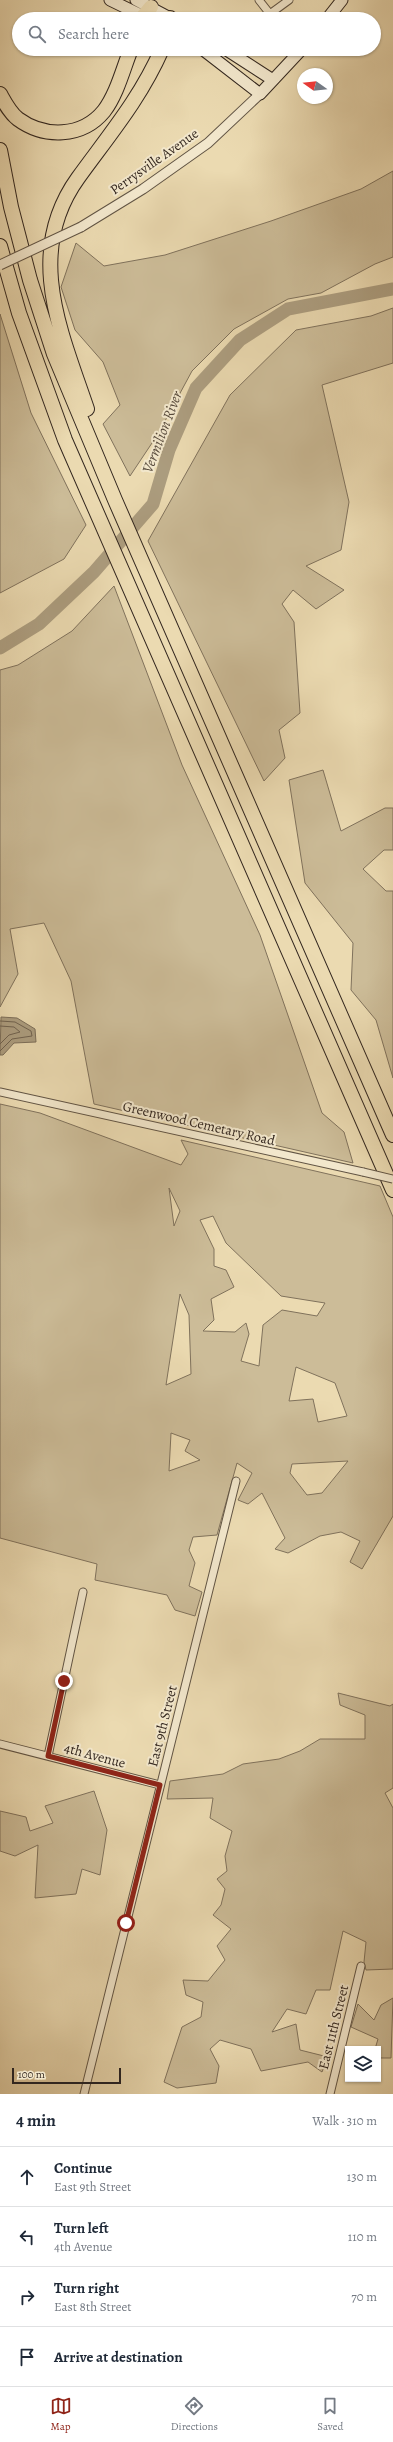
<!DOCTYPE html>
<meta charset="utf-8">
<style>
:root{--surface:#fff;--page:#f6f6f7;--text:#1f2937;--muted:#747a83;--line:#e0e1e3;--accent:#8f2418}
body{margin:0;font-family:Alegreya,serif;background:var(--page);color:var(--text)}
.controls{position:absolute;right:12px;bottom:12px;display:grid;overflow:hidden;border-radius:0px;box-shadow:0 1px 3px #0004}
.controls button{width:36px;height:36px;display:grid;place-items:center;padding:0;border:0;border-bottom:1px solid var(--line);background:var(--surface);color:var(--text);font:20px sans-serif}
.compass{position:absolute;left:297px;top:68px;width:36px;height:36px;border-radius:50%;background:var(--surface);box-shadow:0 1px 3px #0004;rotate:285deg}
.scale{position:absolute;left:12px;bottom:10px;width:109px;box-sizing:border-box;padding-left:4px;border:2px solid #33271f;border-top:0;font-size:11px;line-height:14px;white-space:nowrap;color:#33271f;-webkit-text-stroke:3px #f2e7cc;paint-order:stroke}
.stop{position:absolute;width:12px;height:12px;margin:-9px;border:3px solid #8f2418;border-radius:50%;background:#fff}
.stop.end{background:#8f2418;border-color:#fff;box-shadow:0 1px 4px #0008}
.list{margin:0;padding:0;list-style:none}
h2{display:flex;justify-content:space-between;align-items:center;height:52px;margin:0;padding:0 16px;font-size:17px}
h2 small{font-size:13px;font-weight:400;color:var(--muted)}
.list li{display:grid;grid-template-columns:26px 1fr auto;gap:12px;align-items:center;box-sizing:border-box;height:60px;padding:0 16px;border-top:1px solid var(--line)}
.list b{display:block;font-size:15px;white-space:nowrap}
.list p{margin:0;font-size:13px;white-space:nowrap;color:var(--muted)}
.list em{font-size:13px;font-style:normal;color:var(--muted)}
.icon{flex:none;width:22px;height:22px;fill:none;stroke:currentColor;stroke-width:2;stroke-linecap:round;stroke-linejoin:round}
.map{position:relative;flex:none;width:393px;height:2094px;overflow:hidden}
.search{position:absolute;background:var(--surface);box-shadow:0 1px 3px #0004;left:12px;right:12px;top:12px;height:44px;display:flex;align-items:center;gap:10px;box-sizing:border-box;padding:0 14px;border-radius:22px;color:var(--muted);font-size:15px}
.sheet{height:292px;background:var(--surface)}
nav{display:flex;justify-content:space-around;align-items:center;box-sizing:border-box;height:56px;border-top:1px solid var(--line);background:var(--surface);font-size:11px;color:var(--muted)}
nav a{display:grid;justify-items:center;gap:2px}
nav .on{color:var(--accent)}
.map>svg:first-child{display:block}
.green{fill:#ccbc98;stroke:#80725c;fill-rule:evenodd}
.water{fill:#ac9d7f;stroke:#7c6e59}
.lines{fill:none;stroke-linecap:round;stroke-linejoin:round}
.shore{stroke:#70624f;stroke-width:1}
.river{stroke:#ac9d7f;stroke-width:13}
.minor-casing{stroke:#615444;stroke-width:9}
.tertiary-casing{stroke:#615444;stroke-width:11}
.secondary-casing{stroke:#33271f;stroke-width:13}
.motorway-casing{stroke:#33271f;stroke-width:16}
.minor{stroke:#f2e7cc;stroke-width:7}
.tertiary{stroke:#f2e7cc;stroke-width:9}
.secondary{stroke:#f2e7cc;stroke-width:11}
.motorway{stroke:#ebdab1;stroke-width:14}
.minor-bridge-casing{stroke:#615444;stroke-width:9;stroke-linecap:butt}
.tertiary-bridge-casing{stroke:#615444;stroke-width:11;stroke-linecap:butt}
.minor-bridge{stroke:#f2e7cc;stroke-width:7}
.tertiary-bridge{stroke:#f2e7cc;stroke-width:9}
.route{stroke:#8f2418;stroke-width:5}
.labels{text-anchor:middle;stroke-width:4;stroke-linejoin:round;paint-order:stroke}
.street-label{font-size:14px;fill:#33271f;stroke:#f2e7cc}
.water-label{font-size:15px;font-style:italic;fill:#574a3c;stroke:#f2e7cc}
</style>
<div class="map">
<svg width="393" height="2094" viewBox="0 0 393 2094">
<rect width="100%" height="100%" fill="#ebdab1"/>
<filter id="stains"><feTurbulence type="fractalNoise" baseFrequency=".005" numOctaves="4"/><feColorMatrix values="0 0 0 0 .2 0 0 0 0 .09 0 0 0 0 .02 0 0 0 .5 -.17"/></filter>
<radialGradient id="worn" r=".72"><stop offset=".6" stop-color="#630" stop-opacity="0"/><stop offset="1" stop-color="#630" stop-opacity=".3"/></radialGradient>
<path class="green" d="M393,171v86l-18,7 -54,29 -33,6 -54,30 -42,42 -34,63 -28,42 -27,-52 17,-19 -17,-43 -28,-32 -14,-43 15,-44 28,23 61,-11 106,-34 90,-32z
M393,308v55l-71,22 27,117 -8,48 -35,16 38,24 -28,19 -23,-19 -11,14 12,18 6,91 -21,17 6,28 -21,23 -116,-240 82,-146 66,-65 75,-14z
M0,314l31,99 55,112 -22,34 -64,34z
M114,586l68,179 78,170 62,178 22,19 9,31 -259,-59 -23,-123 -27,-58 -34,6 8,45 -18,33v-337l18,-5 54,-34z
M323,770l18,61 44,-23h8v42h-9l-21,19 23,22h7v187l-17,-58 -25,-30 2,-47 -48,-60 -16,-103z
M0,1104l40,9 141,52 7,-11 -7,-14 199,46 13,31v299l-31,53 -12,-7 10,-21 -19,-9 -21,4 -32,17 -13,-4 10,-11 -23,-45 -14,11 -10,-4 14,-27 -15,-10 -20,72 -24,2 -4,13 6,13 -6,23 13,6 -7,24 -20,-6 -8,-15 -72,-15 2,-16 -97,-26zM169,1188l11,23 -6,15zM213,1216l13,27 55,53 44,7 -8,13 -35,-6 -19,15 -4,41 -18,-5 8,-27 -3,-11 -11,9 -32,-1 11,-11 -3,-21 23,-12 -8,-17 -12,-4v-17l-14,-29zM180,1294l9,21 2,59 -25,11zM296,1367l39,16 12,33 -29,6 -5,-23 -24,2zM171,1433l19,7 -5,11 15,9 -31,11zM348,1461l-26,32 -15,2 -17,-22 2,-9z
M338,1693l52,13 3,-2v84l-8,5 8,15v161l-27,1 -2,-8 2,-20 -23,-11 -13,59h-14l-10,24 -19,-5 -15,23 24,-8 4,26 28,7 -6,15 -14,-10 -47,9 -10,-22 -31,-9 -10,9 9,17 -3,17 -39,5 -13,-6 18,-55 19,-10 2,-15 -17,-7 -3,-15 25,1 17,-21 -8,-14 14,-17 -18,-14 8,-10 4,-16 -8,-10 10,-8 -2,-15 7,-25 -22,-13 3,-20 -46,1 3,-18 53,-7 20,-10 36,-5 21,-8 20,-12h45v-24l-25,-10z
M94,1791l13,39 -7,45 -18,-6 -6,25 -41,4 3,-53 -23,11 -15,-5v-40l26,6 4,14 23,-8 -8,-17z
M393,1998l-2,60h-13v-9h-3l3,-10 -27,-12 7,-23 16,16 7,-15z"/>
<path class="water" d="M1,1017l16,1 18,11 1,13 -22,1 -11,12h-3z"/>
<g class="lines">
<path class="shore" d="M0,1021l15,1 16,9 1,5 -20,3 -12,12
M0,1026l14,1 6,5 -11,3 -9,9"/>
<path class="river" d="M0,648l39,-24 55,-52 59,-68 16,-54 27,-62 44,-48 48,-31 105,-20"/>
<defs>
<path id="minor" d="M259,0l11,14
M263,19l26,-19
M0,1092l363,80
M0,1744l160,41
M48,1756l35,-164
M84,2094l152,-613
M330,2094l31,-128"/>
<path id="tertiary" d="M81,227l62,-38 65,-46 52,-49"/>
<path id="secondary" d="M110,0l39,19
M136,0l36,19
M327,19l15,-19
M202,49l58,45 42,-45
M225,49l48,31"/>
<path id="motorway" d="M170,18v1
M141,19l10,-12
M0,94c5,9 10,19 18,25 26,19 64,19 86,-8 13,-17 19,-42 27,-62
M0,150l11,57 19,73 24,74 61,146 278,635
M0,246l19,67 46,127 328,750
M87,409c-26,-77 -63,-156 -9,-231 31,-43 62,-79 84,-129"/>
</defs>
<use href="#minor" class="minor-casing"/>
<use href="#tertiary" class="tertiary-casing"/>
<use href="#secondary" class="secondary-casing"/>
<use href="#motorway" class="motorway-casing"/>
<use href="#minor" class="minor"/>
<use href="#tertiary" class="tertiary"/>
<use href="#secondary" class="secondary"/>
<use href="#motorway" class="motorway"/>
<defs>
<path id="minor-bridge" d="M363,1172l30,7"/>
<path id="tertiary-bridge" d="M0,265l81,-38"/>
</defs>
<use href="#minor-bridge" class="minor-bridge-casing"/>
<use href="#tertiary-bridge" class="tertiary-bridge-casing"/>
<use href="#minor-bridge" class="minor-bridge"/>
<use href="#tertiary-bridge" class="tertiary-bridge"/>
</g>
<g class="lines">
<path class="route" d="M64,1681l-16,75 112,29 -34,138"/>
</g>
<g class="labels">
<g class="street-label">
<text transform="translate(154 161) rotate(-35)" y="5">Perrysville Avenue</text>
<text transform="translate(199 1123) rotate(13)" y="5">Greenwood Cemetary Road</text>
<text transform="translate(162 1726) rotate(-76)" y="5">East 9th Street</text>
<text transform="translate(95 1755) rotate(15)" y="5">4th Avenue</text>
<text transform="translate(333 2027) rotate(-76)" y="5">East 11th Street</text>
</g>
<g class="water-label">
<text transform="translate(162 432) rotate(-69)" y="5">Vermilion River</text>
</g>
</g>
<rect width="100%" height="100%" filter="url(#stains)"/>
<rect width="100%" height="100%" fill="url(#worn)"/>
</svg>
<div class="controls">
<button><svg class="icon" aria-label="layers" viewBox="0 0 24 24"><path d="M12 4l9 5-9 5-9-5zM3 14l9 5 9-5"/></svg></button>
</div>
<svg class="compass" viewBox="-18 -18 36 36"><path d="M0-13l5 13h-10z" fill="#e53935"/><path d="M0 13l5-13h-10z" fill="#747a83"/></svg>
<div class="scale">100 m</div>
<div class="stop" style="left:126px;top:1923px"></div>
<div class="stop end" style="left:64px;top:1681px"></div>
<div class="search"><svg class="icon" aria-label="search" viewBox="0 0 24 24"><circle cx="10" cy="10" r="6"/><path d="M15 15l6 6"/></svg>Search here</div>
</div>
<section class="sheet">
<h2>4 min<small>Walk · 310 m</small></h2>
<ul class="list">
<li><svg class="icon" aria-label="ahead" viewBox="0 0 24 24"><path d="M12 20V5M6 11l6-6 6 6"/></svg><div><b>Continue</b><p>East 9th Street</p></div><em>130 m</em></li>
<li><svg class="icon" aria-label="left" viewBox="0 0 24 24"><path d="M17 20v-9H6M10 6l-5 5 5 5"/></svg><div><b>Turn left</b><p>4th Avenue</p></div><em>110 m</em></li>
<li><svg class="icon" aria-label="right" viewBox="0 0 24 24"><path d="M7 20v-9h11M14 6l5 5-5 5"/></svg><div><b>Turn right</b><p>East 8th Street</p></div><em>70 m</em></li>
<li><svg class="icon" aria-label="arrive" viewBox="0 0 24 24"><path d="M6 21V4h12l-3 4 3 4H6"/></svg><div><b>Arrive at destination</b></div></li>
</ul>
</section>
<nav>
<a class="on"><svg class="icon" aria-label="map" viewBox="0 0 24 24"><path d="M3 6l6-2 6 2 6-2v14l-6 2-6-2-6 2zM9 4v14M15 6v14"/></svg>Map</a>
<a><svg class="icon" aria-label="directions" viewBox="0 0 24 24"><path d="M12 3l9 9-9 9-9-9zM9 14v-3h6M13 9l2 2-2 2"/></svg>Directions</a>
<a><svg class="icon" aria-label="saved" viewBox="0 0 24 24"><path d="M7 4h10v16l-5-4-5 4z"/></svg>Saved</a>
</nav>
